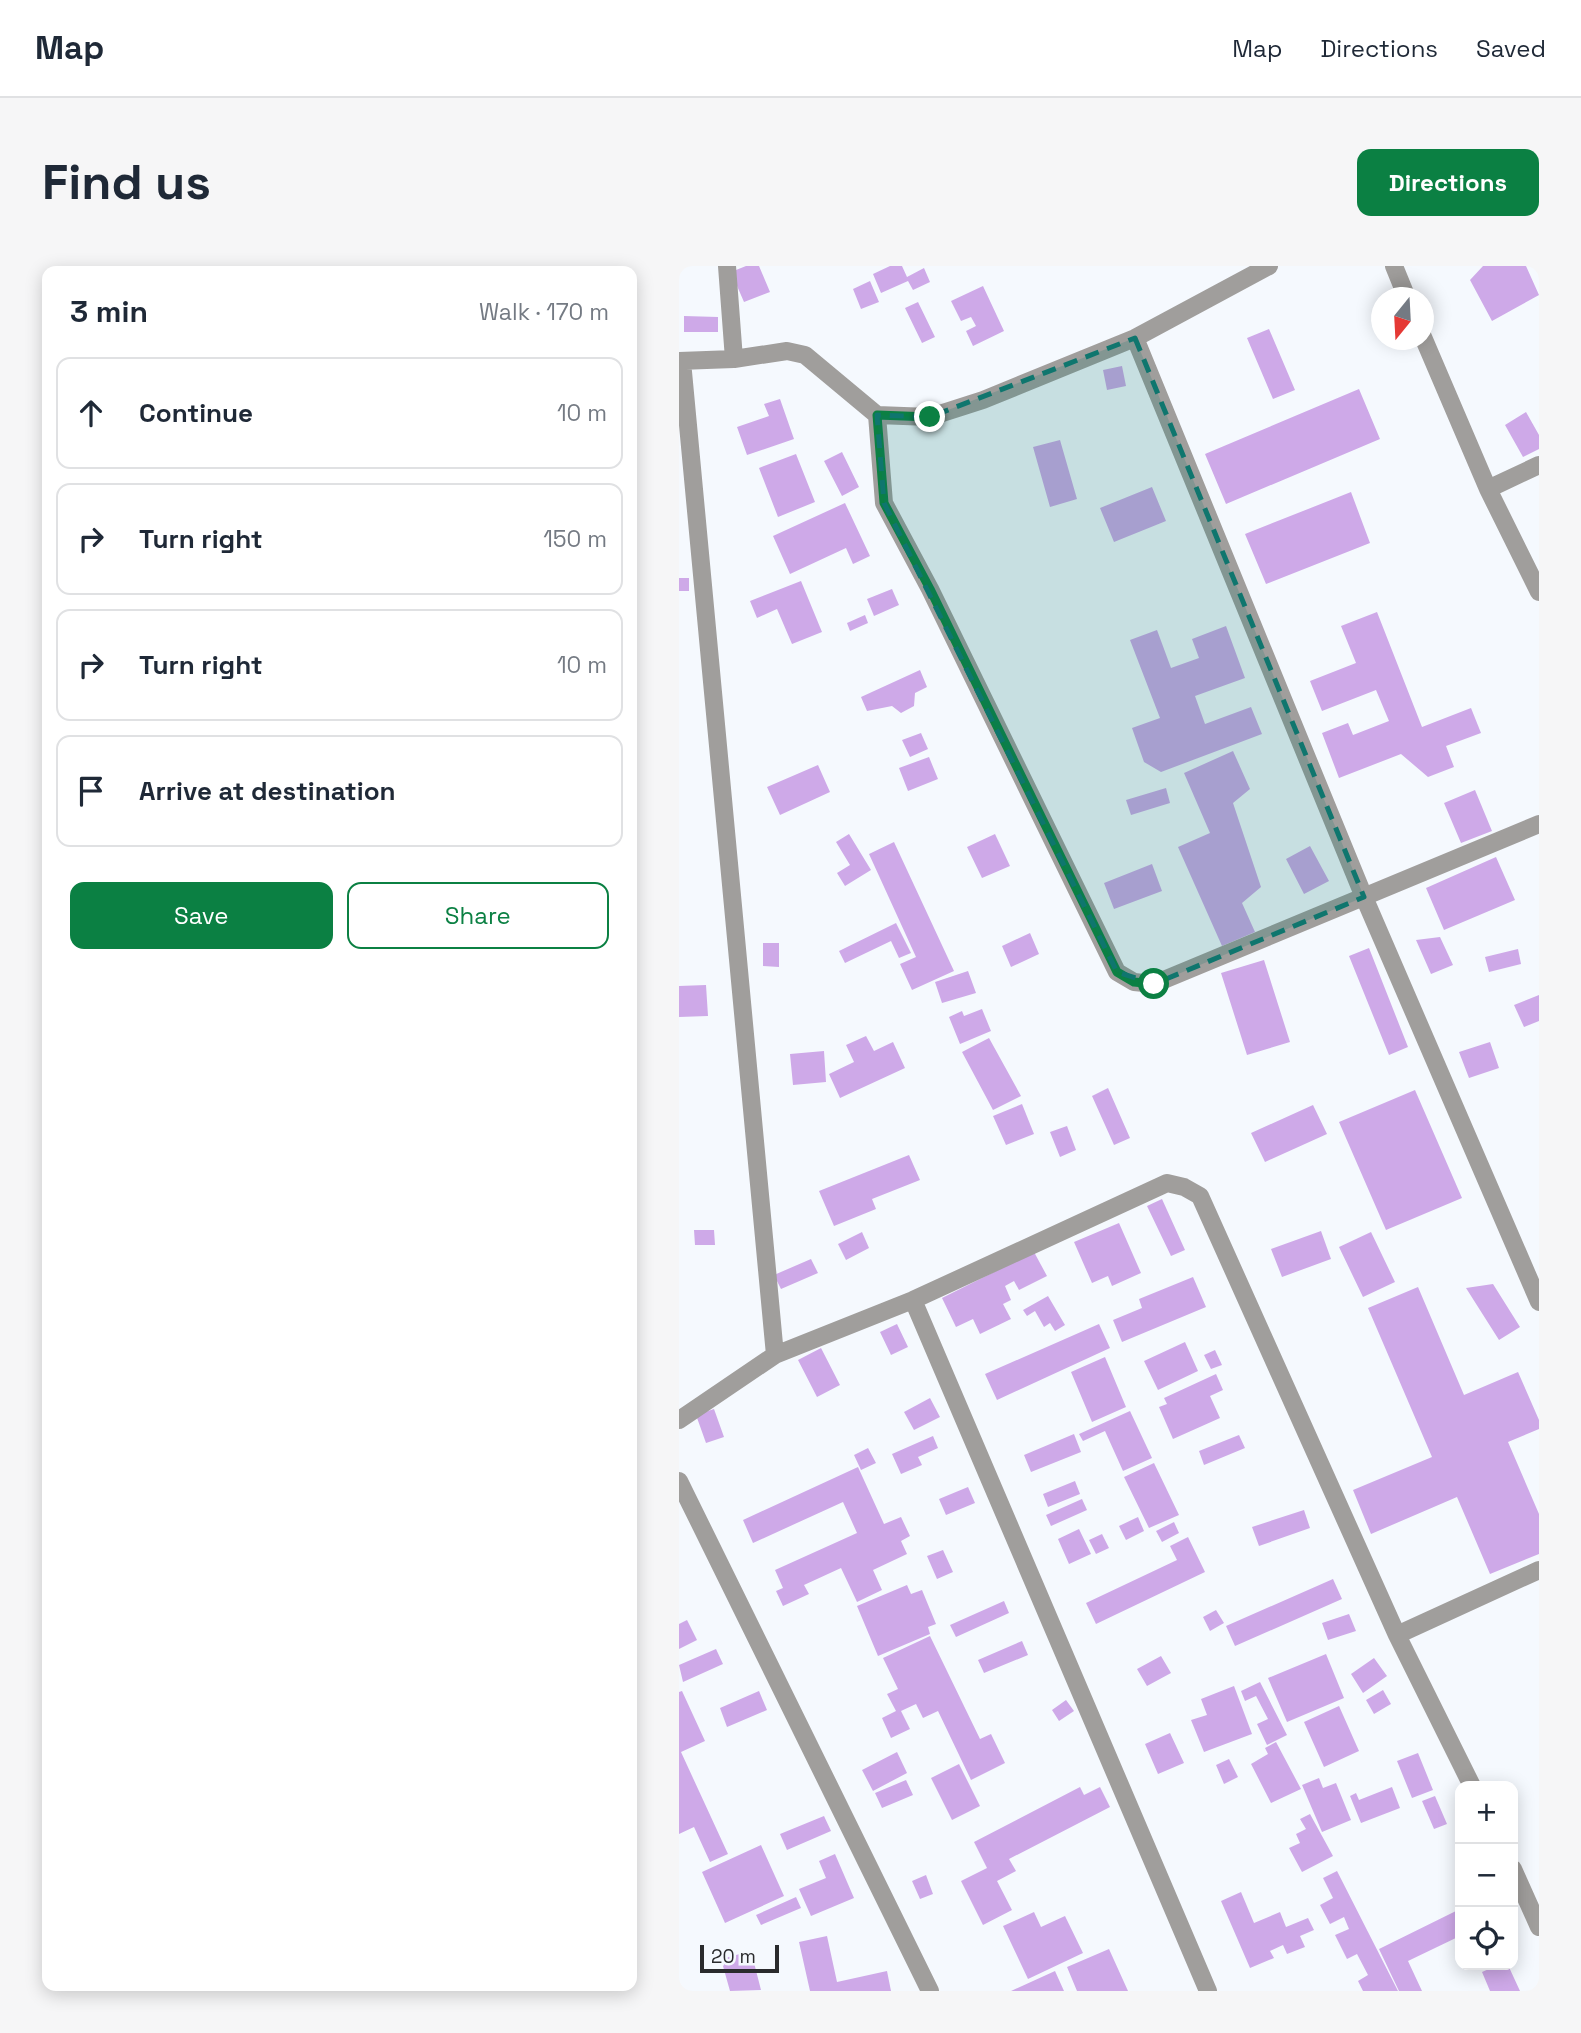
<!DOCTYPE html>
<meta charset="utf-8">
<style>
:root{--surface:#fff;--page:#f6f6f7;--text:#1f2937;--muted:#747a83;--line:#e0e1e3;--accent:#0b8043}
body{margin:0;font-family:"Space Grotesk",sans-serif;background:var(--page);color:var(--text)}
.controls{position:absolute;right:21px;bottom:21px;display:grid;overflow:hidden;border-radius:14px;box-shadow:0 4px 18px #0003}
.controls button{width:63px;height:63px;display:grid;place-items:center;padding:0;border:0;border-bottom:2px solid var(--line);background:var(--surface);color:var(--text);font:35px sans-serif}
.compass{position:absolute;left:692px;top:21px;width:63px;height:63px;border-radius:50%;background:var(--surface);box-shadow:0 4px 18px #0003;rotate:198deg}
.scale{position:absolute;left:21px;bottom:18px;width:79px;box-sizing:border-box;padding-left:7px;border:4px solid #2a2b2d;border-top:0;font-size:19px;line-height:24px;white-space:nowrap;color:#2a2b2d;-webkit-text-stroke:5px #f5f9fe;paint-order:stroke}
.stop{position:absolute;width:21px;height:21px;margin:-16px;border:5px solid #0b8043;border-radius:50%;background:#fff}
.stop.end{background:#0b8043;border-color:#fff;box-shadow:0 2px 7px #0008}
.list{margin:0;padding:0;list-style:none}
h2{display:flex;justify-content:space-between;align-items:center;height:91px;margin:0;padding:0 28px;font-size:30px}
h2 small{font-size:23px;font-weight:400;color:var(--muted)}
.list li{display:grid;grid-template-columns:46px 1fr auto;gap:21px;align-items:center;box-sizing:border-box;height:112px;margin:0 14px 14px;padding:0 14px;border:2px solid var(--line);border-radius:14px}
.list b{display:block;font-size:26px;white-space:nowrap}
.list em{font-size:23px;font-style:normal;color:var(--muted)}
.actions{display:flex;gap:14px;padding:21px 28px}
.actions a{flex:1;padding:16px 0;border:2px solid var(--accent);border-radius:14px;text-align:center;font-size:24px;color:var(--accent)}
.actions .main{background:var(--accent);color:#fff}
.icon{flex:none;width:38px;height:38px;fill:none;stroke:currentColor;stroke-width:2;stroke-linecap:round;stroke-linejoin:round}
.map{position:relative;flex:none;width:860px;height:1725px;overflow:hidden;border-radius:14px}
header{display:flex;align-items:center;gap:42px;box-sizing:border-box;height:98px;padding:0 35px;background:var(--surface);border-bottom:2px solid var(--line)}
header strong{font-size:33px}
nav{display:flex;gap:38px;margin-inline-start:auto;font-size:24px}
.intro{display:flex;align-items:center;justify-content:space-between;box-sizing:border-box;height:168px;padding:0 42px}
h1{margin:0;font-size:49px}
.button{padding:18px 32px;border-radius:14px;background:var(--accent);color:#fff;font-size:24px;font-weight:700}
main{display:flex;gap:42px;padding:0 42px}
aside{flex:1;background:var(--surface);border-radius:14px;box-shadow:0 4px 18px #0003}
.map>svg:first-child{display:block}
.building{fill:#cea9e8}
.lines{fill:none;stroke-linecap:round;stroke-linejoin:round}
.minor{stroke:#a09e9c;stroke-width:18}
.route{stroke:#0b8043;stroke-width:9}
.marked{fill:#0f766e;fill-opacity:0.2;stroke:#0f766e;stroke-width:5;stroke-dasharray:14 9;stroke-linejoin:round}
</style>
<header>
<strong>Map</strong>
<nav><a>Map</a><a>Directions</a><a>Saved</a></nav>
</header>
<div class="intro"><h1>Find us</h1><a class="button">Directions</a></div>
<main>
<aside>
<h2>3 min<small>Walk · 170 m</small></h2>
<ul class="list">
<li><svg class="icon" aria-label="ahead" viewBox="0 0 24 24"><path d="M12 20V5M6 11l6-6 6 6"/></svg><div><b>Continue</b></div><em>10 m</em></li>
<li><svg class="icon" aria-label="right" viewBox="0 0 24 24"><path d="M7 20v-9h11M14 6l5 5-5 5"/></svg><div><b>Turn right</b></div><em>150 m</em></li>
<li><svg class="icon" aria-label="right" viewBox="0 0 24 24"><path d="M7 20v-9h11M14 6l5 5-5 5"/></svg><div><b>Turn right</b></div><em>10 m</em></li>
<li><svg class="icon" aria-label="arrive" viewBox="0 0 24 24"><path d="M6 21V4h12l-3 4 3 4H6"/></svg><div><b>Arrive at destination</b></div></li>
</ul>
<div class="actions"><a class="main">Save</a><a>Share</a></div>
</aside>
<div class="map">
<svg width="860" height="1725" viewBox="0 0 860 1725">
<rect width="100%" height="100%" fill="#f5f9fe"/>
<path class="building" d="M67,0h13l11,26 -26,10 -13,-30z
M211,0h12l5,11 17,-9 6,14 -17,8 -5,-9 -27,12 -8,-19z
M804,0h43l13,29 -47,26 -22,-41z
M191,15l9,21 -18,7 -8,-20z
M304,20l21,45 -31,15 -7,-15 10,-5 -5,-9 -10,4 -10,-20z
M239,36l17,35 -13,6 -17,-35z
M5,50l34,1v15h-34z
M590,63l26,61 -22,9 -26,-61z
M443,100l4,20 -19,4 -4,-20z
M680,123l21,50 -154,65 -21,-50z
M101,133l14,40 -47,16 -10,-28 32,-11 -5,-12z
M847,146l13,23v14l-16,8 -18,-32z
M381,174l17,59 -27,8 -17,-60z
M163,186l17,35 -17,9 -18,-35z
M117,188l19,48 -37,15 -19,-49z
M473,221l14,34 -52,21 -14,-34z
M672,226l19,51 -104,41 -21,-50z
M166,237l25,53 -17,8 -7,-16 -56,26 -17,-38z
M0,312h10v13h-10z
M122,315l21,51 -30,12 -15,-35 -20,9 -7,-17z
M213,323l7,16 -25,11 -7,-17z
M698,346l45,115 49,-19 10,25 -35,13 8,21 -26,10 -27,-23 -62,24 -17,-45 26,-10 5,12 36,-14 -13,-31 -54,21 -12,-30 46,-18 -15,-37z
M186,349l3,8 -18,8 -3,-8z
M547,360l19,52 -50,18 10,28 46,-17 11,27 -101,38 -17,-10 -12,-34 28,-10 -30,-78 27,-10 14,38 28,-10 -7,-19z
M241,404l7,17 -12,6 -1,13 -13,7 -9,-7 -25,5 -6,-14z
M242,467l7,16 -18,8 -8,-17z
M554,485l17,38 -17,14 28,84 -19,16 13,29 -33,14 -44,-99 32,-14 -26,-60z
M250,491l9,22 -30,12 -9,-23z
M139,499l12,27 -50,23 -13,-28z
M487,522l4,15 -39,12 -5,-15z
M796,524l17,41 -31,12 -17,-40z
M170,568l22,36 -26,16 -8,-13 13,-8 -14,-23z
M316,568l15,32 -28,12 -15,-31z
M215,576l60,129 -42,19 -12,-26 16,-7 -47,-103z
M631,580l19,35 -25,13 -18,-35z
M817,591l19,43 -71,30 -18,-42z
M473,598l10,27 -48,18 -10,-26z
M217,657l15,30 -12,5 -8,-17 -46,22 -6,-12z
M351,667l9,21 -28,13 -9,-21z
M761,671l13,28 -22,9 -15,-34z
M84,677h16v24l-16,-1z
M690,682l39,99 -19,8 -40,-99z
M839,683l3,15 -32,8 -4,-15z
M585,694l26,82 -43,13 -26,-82z
M289,705l8,22 -34,10 -7,-21z
M27,719l2,31 -29,1v-31z
M860,729v26l-15,6 -10,-22z
M303,743l9,22 -31,13 -11,-27 13,-6 2,5z
M187,770l8,15 19,-9 12,26 -65,30 -11,-24 25,-12 -8,-17z
M310,772l32,58 -28,14 -31,-58z
M811,776l9,26 -30,10 -10,-26z
M145,785l2,31 -33,3 -3,-31z
M429,822l22,50 -16,7 -22,-49z
M736,824l47,108 -76,32 -47,-108z
M343,838l12,30 -28,11 -13,-29z
M634,839l14,29 -62,28 -14,-29z
M388,860l9,24 -16,7 -10,-25z
M230,889l11,25 -48,19 4,10 -42,17 -15,-35z
M483,933l23,51 -14,6 -24,-50z
M440,957l22,50 -29,13 -4,-10 -16,7 -18,-41z
M15,964h20l1,15h-20z
M642,965l10,28 -49,18 -11,-28z
M183,966l7,16 -23,12 -8,-16z
M692,966l24,50 -32,15 -24,-50z
M355,986l13,24 -28,14 -5,-9 -9,5 6,14 -8,4 8,15 -31,15 -7,-15 -17,8 -14,-29z
M132,993l7,14 -37,16 -7,-14z
M514,1011l13,30 -84,35 -9,-22 29,-12 -3,-9z
M814,1018l27,43 -21,13 -33,-52z
M739,1021l46,108 54,-23 21,48v9l-31,13 31,72v40l-49,20 -33,-77 -86,37 -18,-44 79,-33 -64,-149z
M369,1030l17,29 -10,6 -5,-8 -6,4 -9,-16 -8,5 -4,-6z
M218,1058l11,23 -17,8 -11,-23z
M420,1058l11,24 -113,52 -12,-26z
M506,1076l13,29 -40,19 -14,-29z
M142,1082l19,37 -23,12 -19,-37z
M536,1084l7,15 -11,4 -7,-14z
M426,1091l21,50 -34,15 -21,-50z
M537,1108l7,16 -13,6 10,22 -47,21 -14,-32 8,-3 -3,-6z
M251,1132l10,19 -26,13 -10,-18z
M35,1143l10,28 -18,6 -10,-28z
M451,1145l22,47 -29,13 -18,-40 -22,10 -4,-7z
M395,1168l7,18 -50,20 -7,-17z
M560,1169l6,13 -41,17 -5,-14z
M254,1170l5,12 -20,9 4,8 -21,9 -9,-20z
M189,1182l8,15 -15,7 -7,-15z
M475,1197l25,52 -30,13 -25,-51z
M179,1201l26,57 17,-7 9,19 -9,5 6,13 -34,16 9,20 -25,12 -16,-34 -37,17 5,9 -26,12 -7,-15 7,-3 -8,-18 82,-37 -14,-31 -90,41 -10,-23z
M396,1215l5,13 -32,13 -5,-13z
M289,1221l7,16 -29,12 -7,-16z
M403,1233l5,11 -36,16 -5,-11z
M625,1244l6,18 -51,18 -7,-19z
M459,1251l6,14 -18,9 -7,-14z
M495,1256l5,11 -17,9 -6,-11z
M400,1263l12,25 -22,10 -11,-25z
M423,1268l7,14 -13,6 -7,-14z
M509,1271l17,35 -109,52 -10,-21 91,-43 -7,-14z
M264,1284l10,22 -16,7 -10,-23z
M654,1313l9,20 -107,47 -9,-20z
M228,1319l4,9 11,-4 14,34 -8,3 2,7 -52,22 -21,-50z
M325,1335l5,12 -53,24 -6,-12z
M537,1344l8,13 -14,8 -7,-14z
M670,1348l7,17 -28,9 -6,-17z
M8,1354l10,20 -18,9v-25z
M251,1370l50,103 11,-5 14,29 -34,17 -33,-69 -15,7 -7,-14 -15,7 9,18 -19,9 -9,-20 14,-7 -9,-17 11,-5 -15,-31z
M343,1375l6,14 -44,18 -6,-13z
M37,1383l7,15 -40,18 -4,-17z
M647,1388l18,44 -57,24 -19,-44z
M482,1390l10,17 -24,13 -10,-17z
M695,1392l13,18 -24,17 -12,-19z
M581,1416l27,53 -20,10 -10,-21 11,-5 -12,-23 -11,5 -4,-10z
M555,1420l18,48 -48,18 -13,-32 16,-5 -6,-16z
M704,1424l8,14 -17,10 -8,-14z
M3,1425l23,50 -24,11 47,102 -18,8 -16,-35 -15,7v-142z
M80,1425l8,19 -40,17 -7,-19z
M387,1434l8,11 -15,10 -7,-11z
M660,1440l20,45 -35,16 -20,-45z
M491,1467l14,30 -26,11 -13,-30z
M597,1476l25,47 -30,14 -20,-39 17,-10 -3,-6z
M218,1486l10,21 -34,18 -11,-21z
M739,1487l15,37 -21,8 -15,-37z
M550,1493l9,18 -14,7 -8,-19z
M280,1498l21,42 -28,14 -21,-42z
M640,1512l4,10 13,-5 15,37 -29,12 -20,-47z
M227,1514l7,15 -31,13 -7,-15z
M401,1521l4,8 16,-8 10,20 -101,52 7,12 -19,10 15,29 -29,15 -22,-44 26,-13 -13,-26z
M713,1521l8,21 -39,15 -11,-27 6,-3 3,7z
M756,1530l12,28 -13,5 -12,-28z
M631,1548l23,42 -31,16 -13,-24 11,-5 -4,-9 10,-5 -6,-10z
M145,1550l7,15 -44,19 -7,-16z
M82,1579l23,51 -59,27 -23,-51z
M156,1588l19,44 -43,18 -12,-27 27,-11 -7,-17z
M658,1605l61,120h-35l-5,-10 10,-6 -11,-21 -10,5 -12,-24 14,-6 -5,-12 -14,7 -10,-19 13,-7 -10,-20z
M247,1609l7,19 -13,5 -8,-18z
M562,1626l13,31 26,-11 6,15 22,-9 6,12 -14,6 5,11 -18,7 -4,-9 -13,6 4,7 -24,10 -29,-67z
M117,1631l5,11 -40,17 -5,-10z
M781,1643v27l-52,25 14,30h-23l-20,-42z
M355,1646l7,15 24,-11 18,37 -55,26 -25,-53z
M148,1670l10,46 50,-11 4,20h-81l-11,-49z
M430,1683l19,42h-51l-10,-24z
M72,1685l10,39 -31,1 -9,-32z
M819,1699h10l12,26h-30l-8,-19z
M376,1705l9,20h-53z"/>
<g class="lines">
<path class="minor" d="M48,0l7,93
M715,0l13,32
M744,71l65,152 51,103
M456,72l229,559 175,405
M0,95l55,-2 53,-8 18,4 72,60 53,2 53,-17 152,-62 134,-72
M3,95l93,994
M198,149l7,88 46,86 187,383 17,10 20,2 385,-160
M809,223l51,-24
M234,1034l295,691
M0,1154l96,-65 138,-55 254,-117 17,4 16,9 197,439 75,151
M0,1215l251,510
M718,1369l142,-65
M834,1603l26,58"/>
</g>
<g class="lines">
<path class="route" d="M251,151l-53,-2 7,88 46,86 187,383 17,10 20,2"/>
</g>
<path class="marked" d="M456,72l229,559 -210,87 -37,-12 -233,-469 -7,-88 53,2z"/>
</svg>
<div class="controls">
<button>+</button>
<button>−</button>
<button><svg class="icon" aria-label="locate" viewBox="0 0 24 24"><circle cx="12" cy="12" r="6"/><path d="M12 2v4M12 18v4M2 12h4M18 12h4"/></svg></button>
</div>
<svg class="compass" viewBox="-18 -18 36 36"><path d="M0-13l5 13h-10z" fill="#e53935"/><path d="M0 13l5-13h-10z" fill="#747a83"/></svg>
<div class="scale">20 m</div>
<div class="stop" style="left:475px;top:718px"></div>
<div class="stop end" style="left:251px;top:151px"></div>
</div>
</main>
